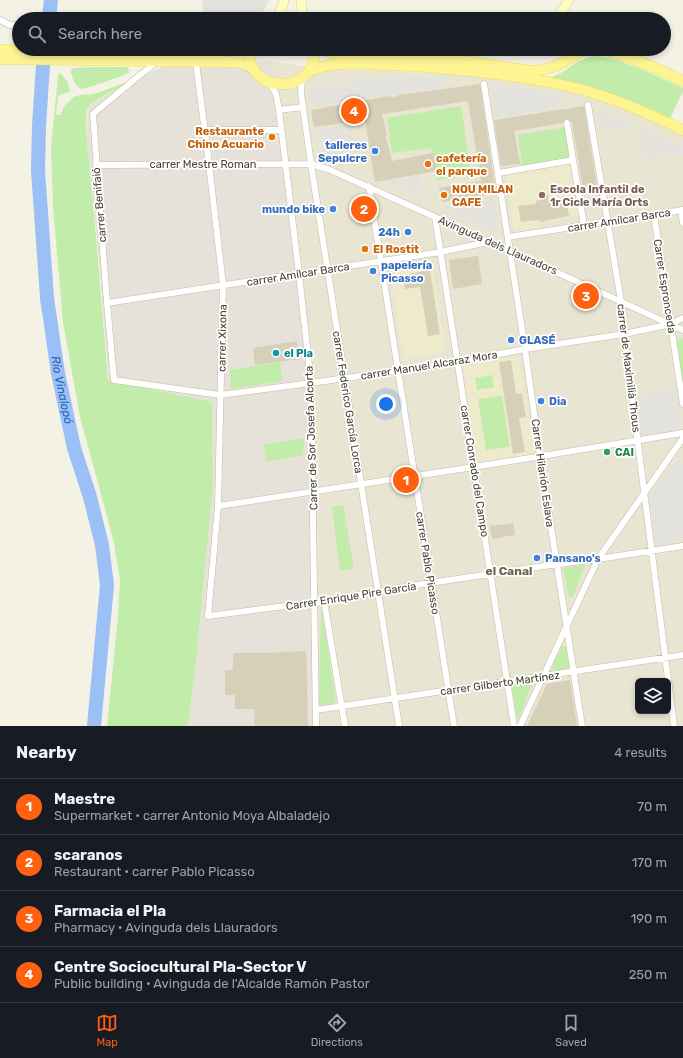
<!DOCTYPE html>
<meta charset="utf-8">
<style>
:root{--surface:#171b24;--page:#242831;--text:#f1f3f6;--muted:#9ea1a6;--line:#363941;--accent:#ff6110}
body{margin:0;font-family:Rubik,sans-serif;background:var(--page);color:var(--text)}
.controls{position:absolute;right:12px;bottom:12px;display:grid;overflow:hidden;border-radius:6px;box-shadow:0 2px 6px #0003}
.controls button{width:36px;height:36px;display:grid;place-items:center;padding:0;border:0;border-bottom:1px solid var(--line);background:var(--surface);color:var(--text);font:20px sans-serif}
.you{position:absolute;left:386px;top:404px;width:14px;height:14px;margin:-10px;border:3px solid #fff;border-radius:50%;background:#1a73e8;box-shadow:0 0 0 6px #1a73e833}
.badge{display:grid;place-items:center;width:26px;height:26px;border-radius:50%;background:var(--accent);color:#fff;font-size:13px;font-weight:700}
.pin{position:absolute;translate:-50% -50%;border:2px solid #fff;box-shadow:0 1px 4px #0006}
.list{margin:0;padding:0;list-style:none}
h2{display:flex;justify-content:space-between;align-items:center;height:52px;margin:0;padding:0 16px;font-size:17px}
h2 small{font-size:13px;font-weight:400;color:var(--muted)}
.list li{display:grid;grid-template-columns:26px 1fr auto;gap:12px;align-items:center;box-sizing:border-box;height:56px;padding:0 16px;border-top:1px solid var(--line)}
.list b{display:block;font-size:15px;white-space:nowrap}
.list p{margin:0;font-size:13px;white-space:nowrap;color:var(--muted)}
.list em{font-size:13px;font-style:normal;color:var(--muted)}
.icon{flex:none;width:22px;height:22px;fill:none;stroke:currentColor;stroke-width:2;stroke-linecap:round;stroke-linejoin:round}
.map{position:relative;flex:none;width:683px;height:726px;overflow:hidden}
.search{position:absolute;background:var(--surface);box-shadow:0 2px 6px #0003;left:12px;right:12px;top:12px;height:44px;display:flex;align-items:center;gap:10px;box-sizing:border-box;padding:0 14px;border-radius:22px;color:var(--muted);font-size:15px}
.sheet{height:276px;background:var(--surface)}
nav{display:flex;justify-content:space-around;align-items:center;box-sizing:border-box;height:56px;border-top:1px solid var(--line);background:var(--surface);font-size:11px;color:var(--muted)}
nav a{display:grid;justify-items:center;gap:2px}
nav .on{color:var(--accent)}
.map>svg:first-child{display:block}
.residential{fill:#e8e5d2;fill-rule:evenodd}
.industrial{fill:#e6e2d9}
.education{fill:#eeebcd}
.green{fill:#c1eca9}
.parking{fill:#e4e2dd}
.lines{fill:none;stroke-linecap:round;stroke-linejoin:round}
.river{stroke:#9bc0f6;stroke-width:14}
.building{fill:#d6d0b9}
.street-casing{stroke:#c0bca6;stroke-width:7}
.secondary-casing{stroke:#d7d290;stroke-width:10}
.primary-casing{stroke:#eddc59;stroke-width:11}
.street{stroke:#fff;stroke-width:6}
.secondary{stroke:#fffcc3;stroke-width:9}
.primary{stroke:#fff492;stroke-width:10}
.food-dot{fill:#e8710a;stroke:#fff;stroke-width:1.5}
.shop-dot{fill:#3f7fe0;stroke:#fff;stroke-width:1.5}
.education-dot{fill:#8d6e63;stroke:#fff;stroke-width:1.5}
.culture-dot{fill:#0f9aa8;stroke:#fff;stroke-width:1.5}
.leisure-dot{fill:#2e9e5b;stroke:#fff;stroke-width:1.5}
.labels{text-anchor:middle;stroke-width:3.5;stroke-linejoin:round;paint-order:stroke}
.food-label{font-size:11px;font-weight:bold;fill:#c56008;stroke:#fff;text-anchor:start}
.shop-label{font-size:11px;font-weight:bold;fill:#366cbe;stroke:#fff;text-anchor:start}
.street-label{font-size:11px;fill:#464334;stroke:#fff}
.education-label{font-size:11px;font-weight:bold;fill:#785e54;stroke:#fff;text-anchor:start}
.culture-label{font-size:11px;font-weight:bold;fill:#0d838f;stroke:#fff;text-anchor:start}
.leisure-label{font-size:11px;font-weight:bold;fill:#27864d;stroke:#fff;text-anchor:start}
.water-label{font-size:12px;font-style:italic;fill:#245fbb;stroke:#fff}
.neighbourhood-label{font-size:12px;font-weight:bold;fill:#6a634a;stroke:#fff}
</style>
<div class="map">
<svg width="683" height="726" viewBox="0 0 683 726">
<rect width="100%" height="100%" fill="#f4f2e4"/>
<path class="residential" d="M270,61l47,7 161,7 58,8 64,15 83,36v592h-370l-1,-135 -27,-429zM638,681h30v30h-30z"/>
<path class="industrial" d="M270,61l15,101 25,210 3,354h-125l9,-75 16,-165 -1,-84 -103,-16 -10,-124 -12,-122v-24l2,-9 5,-5 48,-26 21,-9 24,-2 48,-1z"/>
<path class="education" d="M570,164l9,51 -11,2 1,2 -28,3 1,5 -28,4 -8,-56z
M432,262l14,91 -43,6 -13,-90z
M518,357l17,97 -57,8 -15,-95z"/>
<path class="green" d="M599,56c30,5 57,20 84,32v4l-13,26 -42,-18 -42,-15 -36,-7 13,-6 14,-10 12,-5z
M93,67h35l1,6 -13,5 -26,9 -9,2c-7,-4 -9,-11 -10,-18l2,-3z
M60,73l7,8 3,10 -12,5 -2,19h4l5,-10 9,-8 6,-2h6l11,-2 30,-11 1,1c-7,4 -35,18 -39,23 -6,9 -1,43 0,54 7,74 13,147 19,221l104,21 1,84 -16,165 -9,75h-81l11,-109 2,-38 -6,-36 -10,-38 -24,-88 -17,-95 -10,-115 -2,-60 7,-71z
M461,106l10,69 -34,5 -6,-32 -39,5 -5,-35z
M566,127l4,31 -48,7 -4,-30z
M680,338l3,1v51l-6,-43v-4z
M280,362l2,19 -51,8 -1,-19z
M492,375l2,12 -17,3 -2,-12z
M502,396l8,51 -24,3 -8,-51z
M304,438l-1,17 -36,7 -4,-17z
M343,505l11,64 -14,2 -8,-64z
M585,565l-12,32h-4l-6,-29z
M321,605l15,98 -17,2z
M562,646l5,1 3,21 -16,3 -2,-4z
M533,682l-14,36 -2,1 -5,-34z"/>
<path class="parking" d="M202,0h67l-4,9 -9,10h-52z
M392,77l50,1 1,9 -131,19 -3,-18z
M491,83l71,13 1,11 -67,11z
M596,110l37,15 -33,5z
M352,124l-1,41 -22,-11 -13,-25z
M638,126l45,22v6l-39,5z
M419,175l3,23 -35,-17z
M492,196l6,34h-10l-20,-10 -26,-14z
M676,389l5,41 -40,6 -4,-40z
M681,454l2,14v71l-28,5 -5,-47z"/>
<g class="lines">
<g class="river">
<path d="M49,19l2,-19"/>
<path id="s1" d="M46,49l-3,16 -4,61 -1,44 9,128 11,75 16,75 16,49 12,48 5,40 -13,141"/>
</g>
</g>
<path class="building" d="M480,84l16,109 -54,9 -3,-14 42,-7 -13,-80 -86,13 5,21 -2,4 2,2 5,20 41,-8 4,18 -62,11 -10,-62 -51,7 -3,-17 78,-14 5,2 4,-3z
M584,106l14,87 -14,2 -12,-73 -4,-3h-4l-1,4 -49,8 6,33 -19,2 -7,-46z
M548,194l2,9 16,-3 3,16 -29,6 -1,-2 -18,2 -3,-16 18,-2v-3l7,-2 -1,-4z
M478,256l4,28 -29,5 -4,-29z
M430,270l10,64 -12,2 -8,-49 -15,2 -2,-14z
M297,341l3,18 -45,6 -2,-17z
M511,360l5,34 6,-1 4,24 -7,1 6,34 -12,2 -14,-92z
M513,523l2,12 -23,4 -2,-13z
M306,651l2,75h-53l-1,-17h-19v-14h-10v-25h8v-17h30z
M570,680l7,46h-50l20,-42z"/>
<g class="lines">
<defs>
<path id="street" d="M27,19l2,-2
M0,20l10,5h9
M158,61l-23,18 -42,35 14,189 7,77 106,15 91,-12 147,-21 67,-13 99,-15 47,-10 12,-6
M196,62l13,102 14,121 -5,221 -10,110 116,-15 99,-17 128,-19 47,-6 85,-13
M302,78l-1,15 10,71 88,562
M269,82l7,12 3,16 20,164 12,109 5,343
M484,84l41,265 15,107 42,270
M588,105l33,196 3,33 50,392
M279,110l24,-3
M567,123l17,103
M205,130h76
M96,165l215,-1 17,5 107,48 53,25 22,9 173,79
M498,173l75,-13
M369,186l85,540
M681,211l2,12
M654,215l29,189
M435,217l79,509
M508,237l175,-27
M107,303l334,-51 47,-10
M218,506l256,-39 209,-34
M324,601l21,125
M316,710l367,-55
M520,726l78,-167 85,-121"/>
<path id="secondary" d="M301,0l2,19
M275,19l7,-11 2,-8
M560,19v-5l9,-14"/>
<path id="primary" d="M283,19h1
M249,49c-2,48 69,46 65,0
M323,49l11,5 64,2 36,2 37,4 61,9c11,-1 21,-3 30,-8 9,-5 16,-11 25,-14
M600,49c29,6 56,19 83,32
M0,50l212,3 11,-1 10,-3
M0,59l235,3 13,3 6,5
M308,72c23,-12 53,-8 78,-7 39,1 79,5 118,10 30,4 60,9 89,18 31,9 61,23 90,37"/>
</defs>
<use href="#street" class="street-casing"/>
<use href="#secondary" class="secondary-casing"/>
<use href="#primary" class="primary-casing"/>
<use href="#street" class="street"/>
<use href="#secondary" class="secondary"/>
<use href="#primary" class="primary"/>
</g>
<g class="food-dot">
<circle cx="272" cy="137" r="4"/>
<circle cx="428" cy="164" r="4"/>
<circle cx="444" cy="195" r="4"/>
<circle cx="365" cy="249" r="4"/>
</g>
<g class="shop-dot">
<circle cx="375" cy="151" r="4"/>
<circle cx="333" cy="209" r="4"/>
<circle cx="408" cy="232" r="4"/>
<circle cx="373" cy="271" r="4"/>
<circle cx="511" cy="340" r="4"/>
<circle cx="541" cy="401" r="4"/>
<circle cx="537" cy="558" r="4"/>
</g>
<circle class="education-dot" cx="542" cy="195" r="4"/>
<circle class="culture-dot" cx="276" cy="353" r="4"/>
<circle class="leisure-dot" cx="607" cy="452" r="4"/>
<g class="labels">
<g class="food-label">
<text x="264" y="135" text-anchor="end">Restaurante<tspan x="264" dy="13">Chino Acuario</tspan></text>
<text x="436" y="162">cafetería<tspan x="436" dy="13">el parque</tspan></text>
<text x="452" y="193">NOU MILAN<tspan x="452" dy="13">CAFE</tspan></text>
<text x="373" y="253">El Rostit</text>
</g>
<g class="shop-label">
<text x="367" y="149" text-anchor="end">talleres<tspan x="367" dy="13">Sepulcre</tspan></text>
<text x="325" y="213" text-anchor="end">mundo bike</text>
<text x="400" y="236" text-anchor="end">24h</text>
<text x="381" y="269">papelería<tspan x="381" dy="13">Picasso</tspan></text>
<text x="519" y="344">GLASÉ</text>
<text x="549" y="405">Dia</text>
<text x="545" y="562">Pansano's</text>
</g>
<g class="street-label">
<text x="203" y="168">carrer Mestre Roman</text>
<text transform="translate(99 205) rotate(-95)" y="4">carrer Benifaió</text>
<text transform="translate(619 220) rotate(-9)" y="4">carrer Amílcar Barca</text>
<text transform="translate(498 245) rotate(24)" y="4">Avinguda dels Llauradors</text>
<text transform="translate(298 274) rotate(-9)" y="4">carrer Amílcar Barca</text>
<text transform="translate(665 286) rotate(81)" y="4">Carrer Espronceda</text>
<text transform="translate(222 338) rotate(-89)" y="4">carrer Xixona</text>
<text transform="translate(429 365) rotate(-9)" y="4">carrer Manuel Alcaraz Mora</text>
<text transform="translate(629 368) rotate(83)" y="4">carrer de Maximilià Thous</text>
<text transform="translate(348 402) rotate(81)" y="4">carrer Federico García Lorca</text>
<text transform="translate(311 438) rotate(-92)" y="4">Carrer de Sor Josefa Alcorta</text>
<text transform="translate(475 471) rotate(81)" y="4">carrer Conrado del Campo</text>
<text transform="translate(543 473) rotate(82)" y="4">Carrer Hilarión Eslava</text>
<text transform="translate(428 563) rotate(81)" y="4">carrer Pablo Picasso</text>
<text transform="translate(351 596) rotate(-9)" y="4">Carrer Enrique Pire García</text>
<text transform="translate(500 683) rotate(-8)" y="4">carrer Gilberto Martínez</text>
</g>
<g class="education-label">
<text x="550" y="193">Escola Infantil de<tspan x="550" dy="13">1r Cicle María Orts</tspan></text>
</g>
<g class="culture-label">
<text x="284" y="357">el Pla</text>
</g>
<g class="leisure-label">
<text x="615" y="456">CAI</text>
</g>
<g class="water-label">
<text dy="4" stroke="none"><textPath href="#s1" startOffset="343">Río Vinalopó</textPath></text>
</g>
<g class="neighbourhood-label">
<text x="509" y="575">el Canal</text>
</g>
</g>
</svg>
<div class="controls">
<button><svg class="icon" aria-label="layers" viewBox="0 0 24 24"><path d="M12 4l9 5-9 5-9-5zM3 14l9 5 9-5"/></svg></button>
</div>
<div class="you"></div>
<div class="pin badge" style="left:406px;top:480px">1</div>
<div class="pin badge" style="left:364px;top:209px">2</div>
<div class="pin badge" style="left:586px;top:296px">3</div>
<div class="pin badge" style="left:354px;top:111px">4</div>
<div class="search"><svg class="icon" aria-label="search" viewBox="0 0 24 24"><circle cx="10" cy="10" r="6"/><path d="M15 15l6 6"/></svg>Search here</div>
</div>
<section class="sheet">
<h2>Nearby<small>4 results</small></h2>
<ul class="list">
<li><span class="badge">1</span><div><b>Maestre</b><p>Supermarket · carrer Antonio Moya Albaladejo</p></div><em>70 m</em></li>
<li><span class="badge">2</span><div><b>scaranos</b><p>Restaurant · carrer Pablo Picasso</p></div><em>170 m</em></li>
<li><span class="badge">3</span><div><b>Farmacia el Pla</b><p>Pharmacy · Avinguda dels Llauradors</p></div><em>190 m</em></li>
<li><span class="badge">4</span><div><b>Centre Sociocultural Pla-Sector V</b><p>Public building · Avinguda de l'Alcalde Ramón Pastor</p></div><em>250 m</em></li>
</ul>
</section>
<nav>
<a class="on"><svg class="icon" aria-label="map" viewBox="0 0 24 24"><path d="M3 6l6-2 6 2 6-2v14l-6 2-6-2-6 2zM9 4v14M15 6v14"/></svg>Map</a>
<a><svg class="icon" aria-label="directions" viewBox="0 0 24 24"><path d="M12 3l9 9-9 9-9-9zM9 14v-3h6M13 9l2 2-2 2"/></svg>Directions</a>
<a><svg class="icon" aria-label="saved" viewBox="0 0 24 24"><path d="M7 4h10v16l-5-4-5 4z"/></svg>Saved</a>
</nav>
